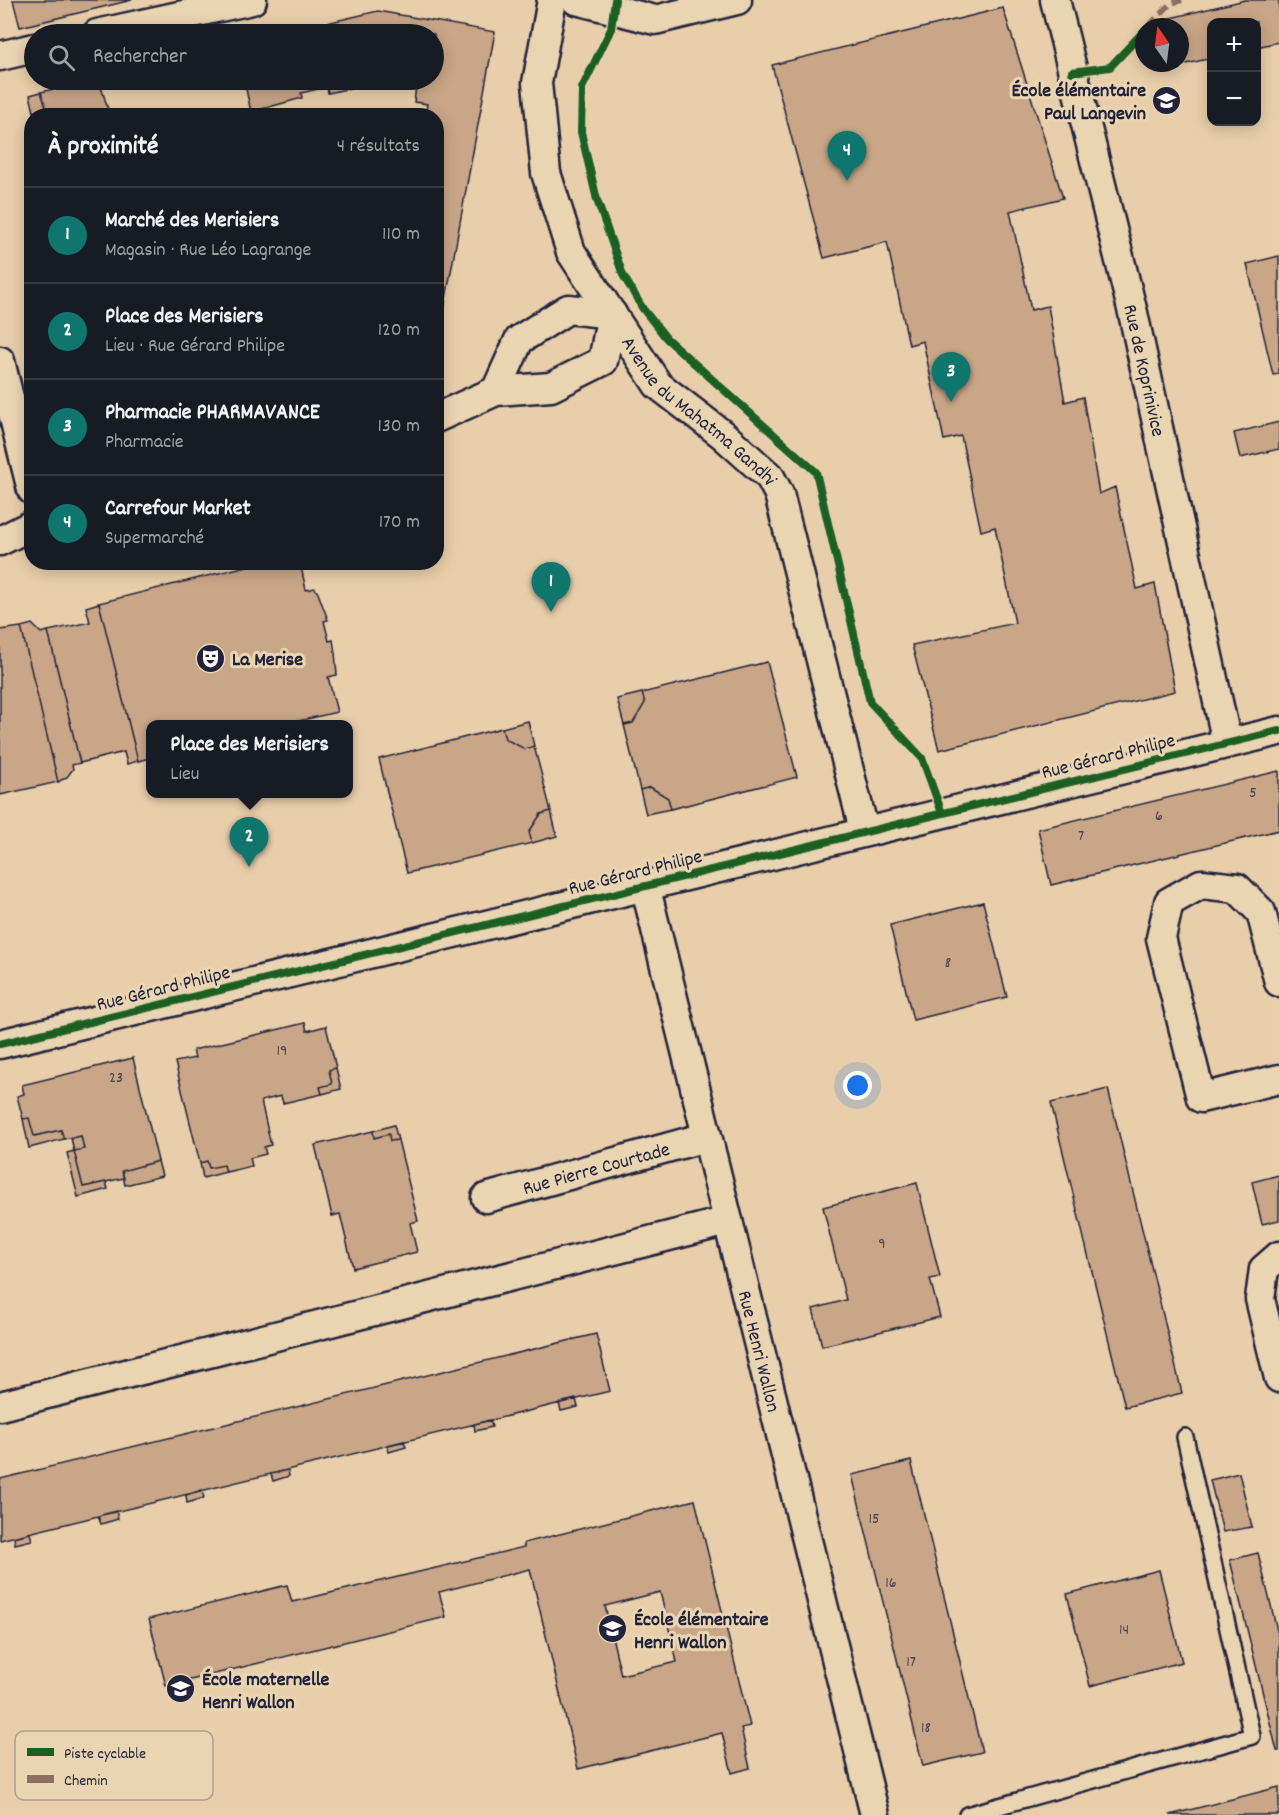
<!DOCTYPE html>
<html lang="fr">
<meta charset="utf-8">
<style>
:root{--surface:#171b24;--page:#242831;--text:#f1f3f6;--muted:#9ea1a6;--line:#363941;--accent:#0f766e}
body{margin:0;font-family:Dekko,sans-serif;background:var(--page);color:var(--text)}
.controls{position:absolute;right:18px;top:18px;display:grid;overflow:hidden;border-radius:12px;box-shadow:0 3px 15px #0003}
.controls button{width:54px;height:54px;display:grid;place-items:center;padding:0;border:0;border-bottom:2px solid var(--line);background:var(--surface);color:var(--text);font:30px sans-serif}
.compass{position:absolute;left:1135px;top:18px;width:54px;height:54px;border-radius:50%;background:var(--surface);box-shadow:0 3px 15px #0003;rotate:346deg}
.you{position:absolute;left:858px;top:1086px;width:21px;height:21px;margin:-15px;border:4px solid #fff;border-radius:50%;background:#1a73e8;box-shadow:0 0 0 9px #1a73e833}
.badge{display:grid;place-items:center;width:39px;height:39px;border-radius:50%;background:var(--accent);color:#fff;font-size:20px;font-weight:700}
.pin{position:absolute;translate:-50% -50px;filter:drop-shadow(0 2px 3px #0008)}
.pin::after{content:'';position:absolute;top:32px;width:21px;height:18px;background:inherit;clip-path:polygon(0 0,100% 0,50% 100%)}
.popup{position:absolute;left:146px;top:720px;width:207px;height:78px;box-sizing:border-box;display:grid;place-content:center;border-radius:12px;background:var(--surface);filter:drop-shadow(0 2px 4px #0005);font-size:20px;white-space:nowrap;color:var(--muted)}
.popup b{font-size:22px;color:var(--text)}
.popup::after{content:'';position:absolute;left:50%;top:100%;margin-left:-12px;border:12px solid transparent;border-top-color:var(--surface)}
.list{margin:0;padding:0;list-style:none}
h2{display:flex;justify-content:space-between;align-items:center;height:78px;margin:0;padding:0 24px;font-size:26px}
h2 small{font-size:20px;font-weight:400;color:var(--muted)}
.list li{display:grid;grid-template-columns:39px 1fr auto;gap:18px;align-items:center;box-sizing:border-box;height:96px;padding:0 24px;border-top:2px solid var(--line)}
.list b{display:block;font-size:22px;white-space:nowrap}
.list p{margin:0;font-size:20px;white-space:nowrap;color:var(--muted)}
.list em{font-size:20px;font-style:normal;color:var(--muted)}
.icon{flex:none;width:33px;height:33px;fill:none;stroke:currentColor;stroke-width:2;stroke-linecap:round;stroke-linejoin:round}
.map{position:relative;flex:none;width:1279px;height:1815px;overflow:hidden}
.search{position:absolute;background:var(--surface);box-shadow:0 3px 15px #0003;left:24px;top:24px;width:420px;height:66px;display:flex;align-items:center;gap:15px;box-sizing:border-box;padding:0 21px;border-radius:33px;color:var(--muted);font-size:22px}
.panel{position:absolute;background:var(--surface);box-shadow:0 3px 15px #0003;left:24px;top:108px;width:420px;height:462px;border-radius:24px}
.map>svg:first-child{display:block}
.building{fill:#c9a688;stroke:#22223b;stroke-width:1.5;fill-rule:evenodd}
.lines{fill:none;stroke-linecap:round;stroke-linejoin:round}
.lane-casing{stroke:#22223b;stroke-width:20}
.street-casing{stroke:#22223b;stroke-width:33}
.lane{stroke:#ead5b3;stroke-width:15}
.street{stroke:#ead5b3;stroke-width:28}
.quiet{stroke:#8d6e63;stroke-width:6;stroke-dasharray:12 6;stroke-linecap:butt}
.cycleway-casing{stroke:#ead5b3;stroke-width:11}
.cycleway{stroke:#1b5e20;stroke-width:8}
.labels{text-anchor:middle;stroke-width:6;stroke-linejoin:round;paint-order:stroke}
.number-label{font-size:16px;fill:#4c434e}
.poi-label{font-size:20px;font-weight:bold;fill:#22223b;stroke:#ead5b3;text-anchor:start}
.street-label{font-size:20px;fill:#22223b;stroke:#ead5b3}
.key{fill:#ead5b3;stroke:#ae9f8f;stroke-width:1.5}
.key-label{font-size:16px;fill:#22223b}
</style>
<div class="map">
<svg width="1279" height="1815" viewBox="0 0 1279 1815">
<rect width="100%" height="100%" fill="#e8ceaa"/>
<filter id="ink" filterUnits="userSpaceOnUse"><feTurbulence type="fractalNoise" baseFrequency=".0167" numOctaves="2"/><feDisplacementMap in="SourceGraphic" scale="12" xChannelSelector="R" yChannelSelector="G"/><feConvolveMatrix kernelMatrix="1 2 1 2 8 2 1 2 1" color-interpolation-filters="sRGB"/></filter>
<g filter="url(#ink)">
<path class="building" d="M13,0h119l-112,27z
M1245,0h34v42l-23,5v-25h-44v36l-34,8 2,-39h-12l-2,-8z
M1003,8l60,190 -53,13 21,99 17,-4 17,96 18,-5 16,97 16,-7 22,102 18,-5 20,107 -236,59 -27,-105 103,-22 -20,-96 -14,4 -20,-95 -17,4 -21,-99 -14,4 -22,-103 -63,16 -52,-193z
M378,11l117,21 -59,321v-237h-11l2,-12 -13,-2 2,-16 -28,-5 46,-1v-46h-154z
M91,80h8l11,36h-61l-8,-24z
M244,80h114l2,6 -32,7 -1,-6 -26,6 1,5 -51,14z
M41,92l8,24h-14l-5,-21z
M1279,256v118l-6,1 -26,-111z
M1279,422v27l-39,9 -6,-25z
M263,562h37l6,28 9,-2 3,5 10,27 -4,1 5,20 4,-1 2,13 2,22 -9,2 9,35 -51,12h-136v34l-12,3 -39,-158z
M99,603l39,158 -11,3 -3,-12 -44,11 -32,-132 42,-9 -4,-15z
M32,624l9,9 7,-2 32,132 -8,2 1,4 -6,8 -9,5 -37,-155z
M21,627l37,155 -58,13v-165z
M767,662l30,115 -126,32 -3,-11 -18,-11 -10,3 -16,-65 9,-2 12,-20 -3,-10z
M642,693l3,10 -12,20 -9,2 -7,-26z
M528,721l6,25 -9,3 -20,-10 -3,-11z
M502,728l3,11 20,10 9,-3 17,65 -10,3 -12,18 3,11 -125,30 -28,-114z
M1279,771v59l-228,55 -13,-56z
M650,787l18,11 3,11 -25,5 -6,-24z
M551,811l6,25 -25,7 -3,-11 12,-18z
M983,902l24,95 -94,23 -23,-95z
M305,1023l2,8 19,-5 10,42 -7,2 3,14 -12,3 2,7 -39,9 -2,-7 -20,5 10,44 -7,2 2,7 -16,4 2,8 -26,6 -2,-7 -15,3 -2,-7 -7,2 -25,-101 20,-4 -2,-8z
M133,1058l25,103 -36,10 2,7 -41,9 -9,-36 10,-2 -3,-13 -17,3 -3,-9 -27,6 -5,-18 -6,1 -6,-23 7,-2 -2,-9z
M336,1068l5,21 -19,5 -2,-7 12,-3 -3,-14z
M1108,1089l74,304 -57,14 -74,-304z
M29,1118l5,18 27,-6 3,9 -35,9 -6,-29z
M394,1125l4,15 -8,1 -1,-7 -15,4 -1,-7z
M373,1131l1,7 15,-4 1,7 8,-1 20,81 -8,2 7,29 -64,16 -13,-54 -8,2 -17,-71z
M81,1136l3,13 -10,2 -3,-13z
M74,1151l9,36 23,-5 2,7 -30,8 -11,-44z
M158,1161l4,15 -37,9 -3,-14z
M207,1161l2,7 15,-3 2,7 -23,6 -3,-15z
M1279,1175v45l-17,4 -10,-42z
M917,1183l23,94 -10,2 10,38 -118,29 -9,-37 33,-9 -23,-93z
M596,1334l14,57 -610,149v-61z
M576,1399l2,8 -17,4 -2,-8z
M490,1420l2,7 -17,4 -1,-7z
M404,1441l2,6 -17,5 -2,-7z
M911,1461l71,291 -59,14 -71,-291z
M288,1470l1,6 -16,5 -2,-7z
M1239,1473l13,54 -29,5 -13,-52z
M202,1490l2,8 -17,5 -1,-8z
M695,1500l55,226 -9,2 9,40 -18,5 -10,-40 -144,36 -48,-200 -91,23 7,25 -280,69 -17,-67 138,-34 5,17 232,-55v-4zM660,1592l17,70 -56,13 -16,-69z
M116,1511l2,8 -17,5 -3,-8z
M30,1533l2,7 -17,4 -1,-7z
M1258,1553l21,85v113h-2l-47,-191z
M1159,1570l23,92 -92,24 -23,-92z
M1279,1787v28h-109z"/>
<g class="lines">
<defs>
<path id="lane" d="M967,1815l285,-79 -67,-299"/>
<g id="street">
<path id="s1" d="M552,0l-15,83 9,90 25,79 87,133 65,50 47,42 9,17 85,336"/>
<path d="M576,0l79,20 82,-20"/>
<path id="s2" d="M1055,0l78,313 94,430"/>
<path d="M97,34l155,-34"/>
<path d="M0,56l34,-8"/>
<path d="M0,361l32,129"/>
<path d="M496,391l23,-51 49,-31 44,5"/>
<path d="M436,418l60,-27 55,-4 52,-26 9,-47"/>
<path d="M0,541l32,-16"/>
<path id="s3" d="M645,885l230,930"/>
<path d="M1279,982l-18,-70 -24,-24 -36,-4 -32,18 -8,36 40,160 78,-19"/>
<path d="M0,1044l1279,-313"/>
<path id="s4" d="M486,1198l220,-61"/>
<path d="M1279,1256l-15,13 -4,30 19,79"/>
<path d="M0,1406l728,-185"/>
</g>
</defs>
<use href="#lane" class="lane-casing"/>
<use href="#street" class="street-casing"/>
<use href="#lane" class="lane"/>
<use href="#street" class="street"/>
<path class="quiet" d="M1148,27l23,-24 11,-3"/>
<defs>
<path id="cycleway" d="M615,0l-4,29 -29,59 -1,44 16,68 26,75 20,34 24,30 149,133 54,230 52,56 20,55
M1072,72l38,-5 34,-36
M0,1044l1279,-313"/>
</defs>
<use href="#cycleway" class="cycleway-casing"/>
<use href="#cycleway" class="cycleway"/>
</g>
</g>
<defs>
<symbol id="school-disc" viewBox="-11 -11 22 22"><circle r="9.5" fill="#22223b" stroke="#ead5b3"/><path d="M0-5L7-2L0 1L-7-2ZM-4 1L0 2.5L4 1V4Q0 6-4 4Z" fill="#fff"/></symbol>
<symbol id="theatre-disc" viewBox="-11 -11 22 22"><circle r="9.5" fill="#22223b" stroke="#ead5b3"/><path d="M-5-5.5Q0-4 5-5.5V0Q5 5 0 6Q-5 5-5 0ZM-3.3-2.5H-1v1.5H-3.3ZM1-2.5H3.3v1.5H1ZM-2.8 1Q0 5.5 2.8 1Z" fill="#fff"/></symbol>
</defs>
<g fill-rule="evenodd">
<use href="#school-disc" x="1150" y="84" width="33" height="33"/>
<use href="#theatre-disc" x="194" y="642" width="33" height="33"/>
<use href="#school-disc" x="596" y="1612" width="33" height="33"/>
<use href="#school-disc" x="164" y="1672" width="33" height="33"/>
</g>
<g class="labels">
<g class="number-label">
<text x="1253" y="797">5</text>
<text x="1159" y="820">6</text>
<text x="1081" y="840">7</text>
<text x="948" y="967">8</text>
<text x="282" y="1055">19</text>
<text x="116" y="1082">23</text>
<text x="882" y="1248">9</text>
<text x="874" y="1523">15</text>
<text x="891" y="1587">16</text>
<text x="1124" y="1634">14</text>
<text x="911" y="1666">17</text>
<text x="926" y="1732">18</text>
</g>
<g class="poi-label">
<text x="1146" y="96" text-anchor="end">École élémentaire<tspan x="1146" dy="23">Paul Langevin</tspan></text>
<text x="232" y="665">La Merise</text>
<text x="634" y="1625">École élémentaire<tspan x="634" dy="23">Henri Wallon</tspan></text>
<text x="202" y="1685">École maternelle<tspan x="202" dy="23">Henri Wallon</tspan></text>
</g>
<g class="street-label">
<text dy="7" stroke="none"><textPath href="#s2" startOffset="381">Rue de Koprinivice</textPath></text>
<text dy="7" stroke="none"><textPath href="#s1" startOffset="464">Avenue du Mahatma Gandhi</textPath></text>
<text transform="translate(1108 755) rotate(-14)" y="7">Rue Gérard Philipe</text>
<text transform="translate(635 871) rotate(-14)" y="7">Rue Gérard Philipe</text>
<text transform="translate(163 987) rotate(-14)" y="7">Rue Gérard Philipe</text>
<text dy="7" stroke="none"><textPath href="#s4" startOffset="114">Rue Pierre Courtade</textPath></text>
<text dy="7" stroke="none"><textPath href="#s3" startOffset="480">Rue Henri Wallon</textPath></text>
</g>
</g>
<rect x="15" y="1731" width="198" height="69" rx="9" class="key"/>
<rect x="27" y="1748" width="27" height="8" fill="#1b5e20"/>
<rect x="27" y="1775" width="27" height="8" fill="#8d6e63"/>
<g class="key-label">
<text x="64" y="1758">Piste cyclable</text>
<text x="64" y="1785">Chemin</text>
</g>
</svg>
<div class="controls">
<button>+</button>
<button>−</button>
</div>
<svg class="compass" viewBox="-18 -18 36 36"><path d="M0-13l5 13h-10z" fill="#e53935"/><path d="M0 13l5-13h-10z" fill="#9ea1a6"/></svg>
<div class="you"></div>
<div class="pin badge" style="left:551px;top:612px">1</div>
<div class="pin badge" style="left:249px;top:867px">2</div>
<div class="popup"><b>Place des Merisiers</b>Lieu</div>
<div class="pin badge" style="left:951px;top:402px">3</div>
<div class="pin badge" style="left:847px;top:181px">4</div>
<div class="search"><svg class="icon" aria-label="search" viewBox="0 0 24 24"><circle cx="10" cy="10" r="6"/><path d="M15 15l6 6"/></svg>Rechercher</div>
<section class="panel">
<h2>À proximité<small>4 résultats</small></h2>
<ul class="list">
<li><span class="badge">1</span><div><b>Marché des Merisiers</b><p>Magasin · Rue Léo Lagrange</p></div><em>110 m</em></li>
<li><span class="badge">2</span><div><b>Place des Merisiers</b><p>Lieu · Rue Gérard Philipe</p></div><em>120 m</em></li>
<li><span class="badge">3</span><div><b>Pharmacie PHARMAVANCE</b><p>Pharmacie</p></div><em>130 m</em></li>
<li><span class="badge">4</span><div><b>Carrefour Market</b><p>Supermarché</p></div><em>170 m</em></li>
</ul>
</section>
</div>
